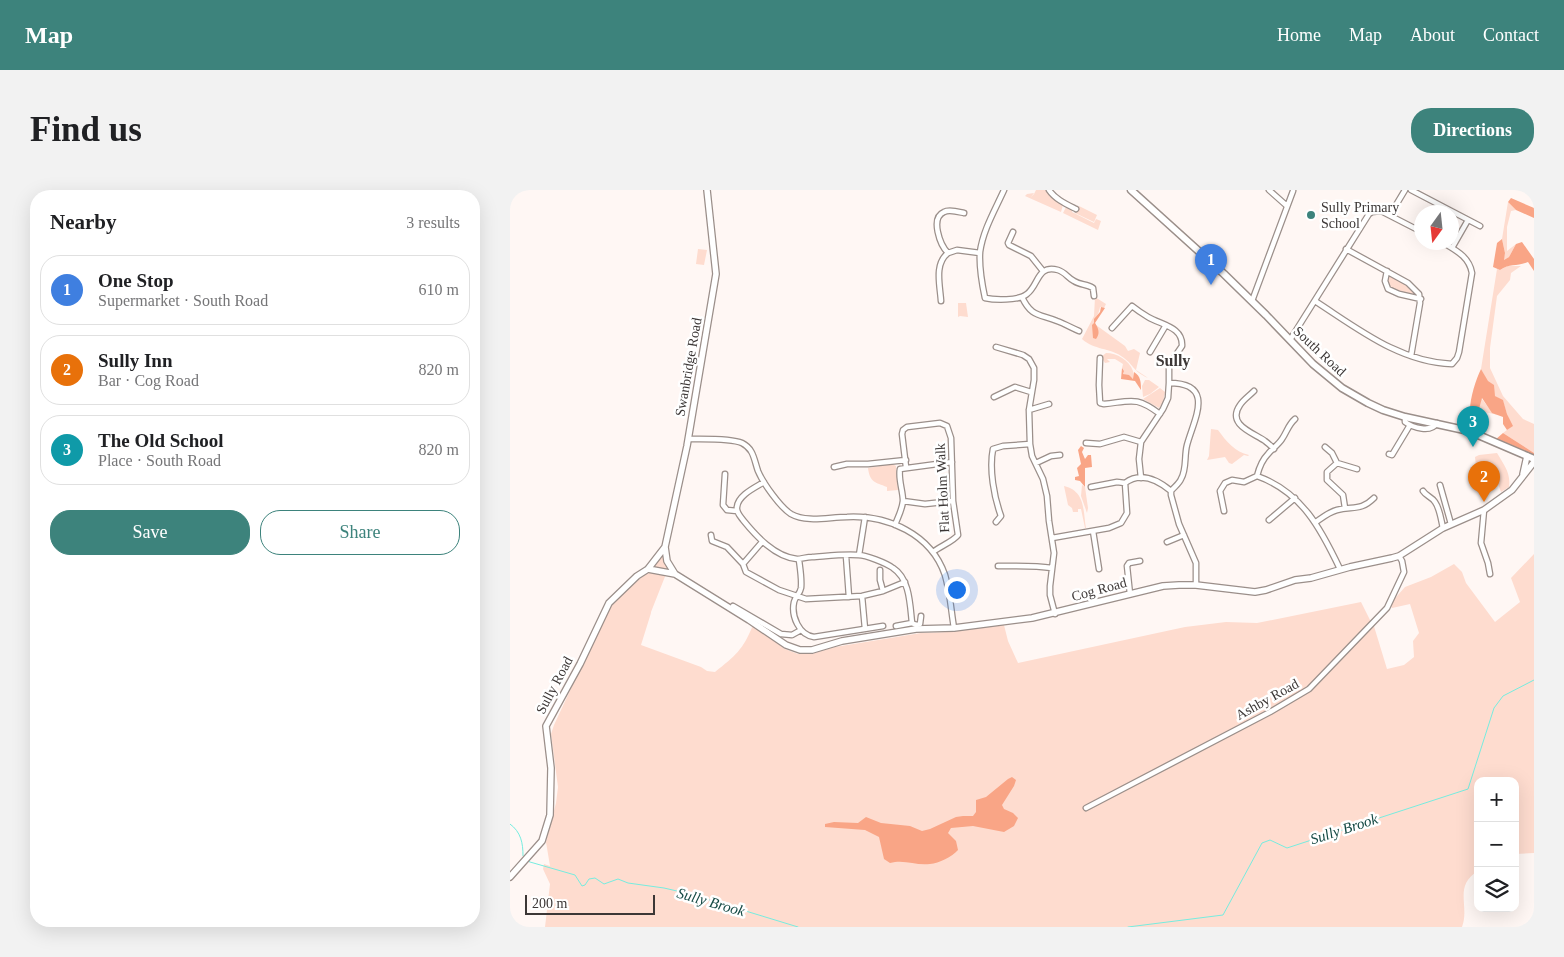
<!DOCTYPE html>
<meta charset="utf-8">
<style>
:root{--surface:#fff;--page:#f2f2f2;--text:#202124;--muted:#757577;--line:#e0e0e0;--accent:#3d837c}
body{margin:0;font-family:"Times New Roman",serif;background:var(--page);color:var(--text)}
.controls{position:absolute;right:15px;bottom:15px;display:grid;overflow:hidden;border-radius:10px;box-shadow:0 5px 20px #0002}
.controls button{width:45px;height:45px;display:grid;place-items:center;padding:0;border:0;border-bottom:1px solid var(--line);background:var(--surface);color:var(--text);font:25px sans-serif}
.compass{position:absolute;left:904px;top:15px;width:45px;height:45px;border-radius:50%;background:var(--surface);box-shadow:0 5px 20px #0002;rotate:195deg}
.scale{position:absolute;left:15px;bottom:12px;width:130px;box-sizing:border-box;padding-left:5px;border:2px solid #3c3736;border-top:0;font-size:14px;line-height:18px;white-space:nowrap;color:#3c3736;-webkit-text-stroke:4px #fff;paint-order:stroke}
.you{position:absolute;left:446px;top:399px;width:18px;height:18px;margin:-12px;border:4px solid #fff;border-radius:50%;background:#1a73e8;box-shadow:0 0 0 8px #1a73e833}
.badge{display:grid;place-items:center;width:32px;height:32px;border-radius:50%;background:var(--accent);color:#fff;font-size:16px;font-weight:700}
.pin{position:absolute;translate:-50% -41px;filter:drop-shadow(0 1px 2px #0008)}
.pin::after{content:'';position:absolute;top:26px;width:18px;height:15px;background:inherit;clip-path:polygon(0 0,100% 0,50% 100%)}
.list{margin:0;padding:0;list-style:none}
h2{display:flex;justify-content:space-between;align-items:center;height:65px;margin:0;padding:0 20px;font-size:21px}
h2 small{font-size:16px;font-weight:400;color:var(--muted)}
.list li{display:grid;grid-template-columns:32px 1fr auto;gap:15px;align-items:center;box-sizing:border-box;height:70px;margin:0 10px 10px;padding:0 10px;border:1px solid var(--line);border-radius:20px}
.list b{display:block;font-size:19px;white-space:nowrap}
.list p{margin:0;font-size:16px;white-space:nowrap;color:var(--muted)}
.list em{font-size:16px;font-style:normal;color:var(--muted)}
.actions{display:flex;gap:10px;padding:15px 20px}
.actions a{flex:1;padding:11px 0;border:1px solid var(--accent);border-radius:20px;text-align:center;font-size:18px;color:var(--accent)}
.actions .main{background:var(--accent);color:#fff}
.icon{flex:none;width:28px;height:28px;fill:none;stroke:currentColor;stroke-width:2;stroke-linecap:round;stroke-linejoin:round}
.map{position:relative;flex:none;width:1024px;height:737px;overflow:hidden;border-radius:20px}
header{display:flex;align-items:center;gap:30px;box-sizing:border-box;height:70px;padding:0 25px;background:var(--accent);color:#fff}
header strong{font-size:24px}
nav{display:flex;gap:28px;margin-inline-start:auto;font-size:18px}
.intro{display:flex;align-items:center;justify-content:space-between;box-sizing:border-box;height:120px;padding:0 30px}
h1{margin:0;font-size:35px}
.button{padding:12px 22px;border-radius:20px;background:var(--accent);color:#fff;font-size:18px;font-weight:700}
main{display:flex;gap:30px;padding:0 30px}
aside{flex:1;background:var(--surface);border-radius:20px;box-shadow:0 5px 20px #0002}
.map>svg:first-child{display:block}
.green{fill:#fedccf}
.forest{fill:#f9a586}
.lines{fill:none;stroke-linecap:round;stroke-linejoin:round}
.stream{stroke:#76ecdf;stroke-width:1}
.minor-casing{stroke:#9b8f8a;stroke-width:7}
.tertiary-casing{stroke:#9b8f8a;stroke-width:8}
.secondary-casing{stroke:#9b8f8a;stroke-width:9}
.minor{stroke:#fff;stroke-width:4.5}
.tertiary{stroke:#fff;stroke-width:5.5}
.secondary{stroke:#fff;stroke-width:6}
.poi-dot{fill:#3d837c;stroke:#fff;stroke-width:2}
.labels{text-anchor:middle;stroke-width:5;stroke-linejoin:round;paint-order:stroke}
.poi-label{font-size:14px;fill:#3c3736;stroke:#fff;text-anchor:start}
.street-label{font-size:14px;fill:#3c3736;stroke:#fff}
.water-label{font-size:15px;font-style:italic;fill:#144944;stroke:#fff}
.quarter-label{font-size:16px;font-weight:bold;fill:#3c3736;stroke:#fff}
</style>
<header>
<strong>Map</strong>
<nav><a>Home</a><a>Map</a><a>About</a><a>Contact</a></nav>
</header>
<div class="intro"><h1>Find us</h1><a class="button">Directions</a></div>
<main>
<aside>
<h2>Nearby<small>3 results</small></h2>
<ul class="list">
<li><span class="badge" style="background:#3f7fe0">1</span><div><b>One Stop</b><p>Supermarket · South Road</p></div><em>610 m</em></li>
<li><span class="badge" style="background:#e8710a">2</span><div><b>Sully Inn</b><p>Bar · Cog Road</p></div><em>820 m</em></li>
<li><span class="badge" style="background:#0f9aa8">3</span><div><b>The Old School</b><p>Place · South Road</p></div><em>820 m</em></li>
</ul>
<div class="actions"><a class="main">Save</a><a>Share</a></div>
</aside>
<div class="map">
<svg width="1024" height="737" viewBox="0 0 1024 737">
<rect width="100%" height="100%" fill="#fff7f4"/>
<path class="green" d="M526,0h10l3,4 14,11 -2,7 -36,-16 2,-2 7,-1 -3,4 3,-3z
M998,12l8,8 -5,1 -4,16v24l9,-7 -7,13 -6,4 2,-8 -3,-14z
M558,16l4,3v3l22,11 2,-4 5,2 -3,9 -35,-17 3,-6z
M569,16l18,9 -3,7 -19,-9z
M188,59l9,1 -3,15 -8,-1z
M997,76h14l-10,7 -1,7 -13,16 -7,52v20l13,28 20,23 11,5v29l-31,-20 9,-7 -5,-12 -4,-13 -8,-5 -14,-27 16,-100 3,1z
M878,85l20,10 9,8v2l-2,1 -19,-4 -7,-5 -3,-7z
M585,107l11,7 -2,4 -4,-1c-2,13 -10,9 -1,23l-3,-5 29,21 3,5 6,-2 6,4 -4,17 12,8c-16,-7 -14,-14 -27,-22 -11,-8 -27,-6 -39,-17l12,-23z
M448,113h8l2,14 -8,-1 -2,1z
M596,163c11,0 23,7 27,18 1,3 0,5 1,8l-11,-5 1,-3 -2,-3 1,-4 -8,-5h-8l3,3 -5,1 -4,-6z
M635,190h4l10,7 -9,7 -7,3 -1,-11z
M650,198l5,4 -2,10 -4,6 -16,-9z
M971,208l11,14 6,3 -18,-4 -1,-2z
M701,239l7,1c8,11 17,22 31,25l-1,1 -4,-1 -12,9 -3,-1 -4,-6 -18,3 2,-4z
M987,263c7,12 14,20 12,34l-8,5 -6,-16 -14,-1 -3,3v3h-3l-5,-14 6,-1 -1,-9 4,-2z
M382,274l4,2 2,24 -11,1v-4c-12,-5 -17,-4 -19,-19z
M572,295l3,2 3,21 -1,5 -6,-17z
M554,296c22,5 19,26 22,42h-1l-4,-19h-3v3h-5l-1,-4 -4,-3z
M153,363l8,18 -18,-3 -1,-2z
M1024,364v299l-19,1v-73h-37v90c-25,15 -8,35 -16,56h-917l5,-43 -7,-15 1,-5 6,2 -4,-24 10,-39 2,-16 -7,-53 3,-9 55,-118 35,-32c7,-3 14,-3 22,-1l-15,38v1l-10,32 60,22 6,4 8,1c20,-16 28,-22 38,-47l32,24 13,5h13l24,-7 86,-14 27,-1 56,-7 4,16 10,22 167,-36 41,-5 31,1 104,-21 9,18 3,3 14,46 17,-4 10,-8 -1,-16 6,-8 -9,-29 -18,4 -2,-4 15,-17 26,-10 23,-13 8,8 4,11 29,39 25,-20 -9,-24z"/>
<path class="forest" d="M1001,8l23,10v10l-18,-8 -8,-8z
M992,49l3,14 -1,7 5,-3 7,-13 6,-2 12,17v12l-6,-9c-11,5 -18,1 -28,8l-7,-3 4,-24z
M591,117l4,1 -10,15c4,6 5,11 1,16l-3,-1 -1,-13 2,-2v-4l6,-7z
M612,178l2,3 -1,3 6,1 4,4 1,-7c7,4 7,11 7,18l-6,-9 -14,-2z
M971,179l7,12 6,4 1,11 8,4 4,14 6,12 -6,4 -4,-6v-7l-11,-4 -10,-15 -3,11 7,9h-12l1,9 -6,-1c2,-9 1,-9 1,-16 0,-12 6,-31 11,-41z
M993,243l31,20v4l-39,-17z
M571,256l3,2 -2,4 3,7 3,-4h3l1,12 -7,1v19l-5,-6 -5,-1v-3l4,-1 -2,-8 4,-4 -3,-14z
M502,587l4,3 -2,6 -12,19 2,4 9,4 5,5 -4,8 -10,6 -31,-6 -22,2 -3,5 8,8 2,9c-6,7 -19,13 -28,14 -14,2 -25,-5 -40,-1l-6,-4 -5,-22 -14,-7 -40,-3v-3l9,-2 24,1 8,-6 15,6 29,3 12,5 8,-2 26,-12 7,-1h10l3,-4v-12l10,-3 22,-18z"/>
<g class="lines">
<path class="stream" d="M0,634c11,8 13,19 13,32l2,2
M18,671l2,1 45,13 7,11 3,-1 4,-6 6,-1 9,6 14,-5 10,4 36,5 26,6 108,33
M618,737l95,-12 39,-72 8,-3 17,8 181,-59 26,-81 9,-12 31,-16"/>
<defs>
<path id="minor" d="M494,0c-9,20 -21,40 -24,62 -1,15 2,32 5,46 9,2 34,3 42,-4 12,-9 10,-30 31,-24 7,2 10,8 16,11 6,4 13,3 19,7l1,8
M539,0c6,9 17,14 27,19
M759,0l18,16
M901,0l69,36
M880,25l15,-25
M503,42l-5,11 1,2 22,11 12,15
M942,58l16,-28
M836,59l62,34 11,11 1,9 -9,53
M438,63l9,-3 23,3
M877,81l-2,10 3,8 11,5 22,5
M512,107c9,20 18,17 35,24 8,3 15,7 22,10
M431,111c-1,-16 -7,-37 7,-48 -8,-8 -18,-35 -4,-41 5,-3 15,0 20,1
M742,111l41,-110
M805,111c42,27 84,61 137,63l5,-6 2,-6 13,-79c-3,-17 -17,-23 -30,-31
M602,138l20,-22c5,4 11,8 16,11 14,8 35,10 34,29l-13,19v18c47,0 25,36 18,62 -3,11 0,24 -6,34 -2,5 -7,8 -10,12
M780,150l79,-126 3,-2 9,-1 41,21
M486,157l27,8 6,4 5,9v12l-5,30 1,34 2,12 11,23 4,17 2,25 5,32 -4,33v9l5,19
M640,162l16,-27
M590,168l-1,27 1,18 4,1c28,-3 32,-8 56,10
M744,201c-5,5 -11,9 -14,14 -14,20 14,28 25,36 3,2 6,5 9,8
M484,207l21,-10 16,5
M519,220l20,-6
M895,227v5c8,6 26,11 32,1
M179,249c13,0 42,-1 53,4 12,6 12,17 16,28 5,12 22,36 33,43 16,9 38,3 56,3 41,-2 84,17 98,58 5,17 6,35 9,53
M576,253l14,1 24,-7 17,5
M815,257l7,6 5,10
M879,264l3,1 18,-30
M526,273l15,-7 9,-1
M324,277l13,-3h21l38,-4
M396,277l-4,-33 1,-4 4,-3 33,-4 7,3 4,12 2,63 5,34c-4,6 -19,12 -25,17
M215,284l-2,31 4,5 10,1
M747,286c2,-8 5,-16 11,-22 4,-5 10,-9 14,-15 5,-7 6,-14 13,-20
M631,288l-2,-19 2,-17 22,-33 5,-11 1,-15
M254,292c-8,5 -26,13 -27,25 -1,5 3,9 6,13 13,16 32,37 54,39 4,0 10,-2 15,-2 15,-1 31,-3 46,-2 8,0 28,8 35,13 17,11 17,37 19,55l4,2 4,-1 1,-8
M930,295l11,39
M581,297l26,-5 8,1c16,-12 34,-2 46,8v4l8,29 17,39v22
M913,301c3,5 9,6 12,11 5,7 6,18 8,26
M393,311l22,3 28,-3
M835,318l-2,-13 -16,-15v-8l10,-9 20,6
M974,320l-3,33 7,20 2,11
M714,321l-4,-20 5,-8 7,-3 12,2 13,-6c45,16 64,53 83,93
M759,330l26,-22
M486,332l5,-6c-7,-19 -12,-47 -8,-67l10,-3 27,-2
M806,332c7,-5 13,-10 21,-12 16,-4 24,1 37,-12
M385,335c3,-8 7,-15 8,-24 0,-10 -5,-22 -3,-32l52,-7
M583,341l6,38
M201,345l1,6 15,6 16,17
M542,348l57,-10 12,-5 6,-10 -2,-30
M252,352l-19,22 3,8 33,18 27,9 56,-3 21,-5 22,-9
M657,352l17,-7
M349,365l6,-38
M336,366l3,41
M289,370c1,8 3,19 2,28 -1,6 -6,9 -7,14 -3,14 5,33 20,35l69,-11
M488,376c18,0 36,-1 54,2
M370,380v10l3,11
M620,404l-3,-28 2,-3 11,-2
M352,406l3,33
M223,416l48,28 11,1 9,-5
M386,436l16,-3
M576,618l184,-96 39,-23 78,-81 17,-36 -2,-11 -3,-5"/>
<path id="tertiary" d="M1013,284l4,-18
M138,379l27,5 74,46 37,25 14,5h12l30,-9 74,-12 38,-1 78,-10 131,-32 16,-1h17l59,7 11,-2 29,-10 16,-2 39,-11 42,-9 7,-2 44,-28 41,-18 28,-20 22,-28
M165,384l-8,-13 -2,-14 22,-101 29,-172 -9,-84
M0,687l32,-36 8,-26 1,-47 -5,-42 34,-62 29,-61 28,-27 11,-7 17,-22"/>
<path id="secondary" d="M621,0l93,84 42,41 47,49 29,24 26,15 15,7 22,7 64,14 65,28"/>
</defs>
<use href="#minor" class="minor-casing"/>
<use href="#tertiary" class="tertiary-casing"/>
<use href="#secondary" class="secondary-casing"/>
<use href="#minor" class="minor"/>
<use href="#tertiary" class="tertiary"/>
<use href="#secondary" class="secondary"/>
</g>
<circle class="poi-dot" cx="801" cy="25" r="5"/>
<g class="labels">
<g class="poi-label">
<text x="811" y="22">Sully Primary<tspan x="811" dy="16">School</tspan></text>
</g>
<g class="street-label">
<text transform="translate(810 161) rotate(43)" y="5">South Road</text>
<text transform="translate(178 177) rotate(-80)" y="5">Swanbridge Road</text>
<text transform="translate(432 298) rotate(-93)" y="5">Flat Holm Walk</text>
<text transform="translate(589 399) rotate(-15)" y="5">Cog Road</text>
<text transform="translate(44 495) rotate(-62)" y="5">Sully Road</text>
<text transform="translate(757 509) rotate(-29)" y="5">Ashby Road</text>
</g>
<g class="water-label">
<text transform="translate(834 639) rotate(-18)" y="5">Sully Brook</text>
<text transform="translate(201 712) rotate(16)" y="5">Sully Brook</text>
</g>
<g class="quarter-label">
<text x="663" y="176">Sully</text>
</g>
</g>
</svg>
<div class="controls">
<button>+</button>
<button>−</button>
<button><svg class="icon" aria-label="layers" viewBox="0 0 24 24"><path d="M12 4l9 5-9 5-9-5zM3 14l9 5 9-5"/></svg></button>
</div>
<svg class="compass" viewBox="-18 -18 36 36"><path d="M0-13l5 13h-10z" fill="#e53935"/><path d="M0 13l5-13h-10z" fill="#757577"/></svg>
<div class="scale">200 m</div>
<div class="you"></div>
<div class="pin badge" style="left:701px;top:95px;background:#3f7fe0">1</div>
<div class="pin badge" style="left:974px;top:312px;background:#e8710a">2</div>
<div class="pin badge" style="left:963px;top:257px;background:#0f9aa8">3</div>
</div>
</main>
